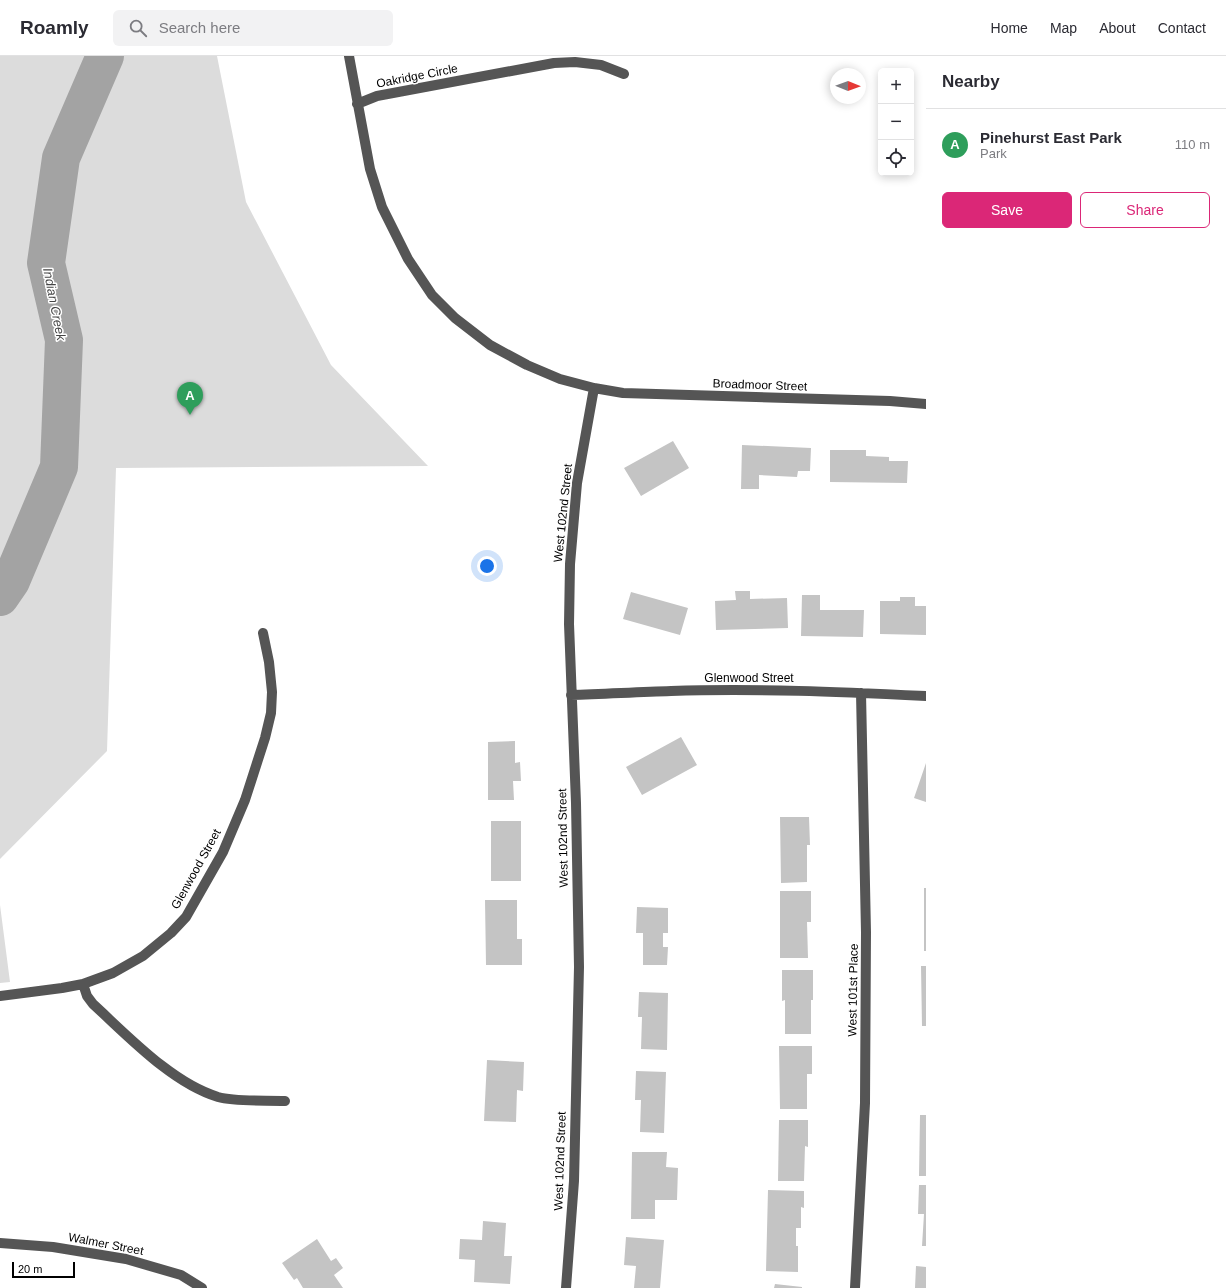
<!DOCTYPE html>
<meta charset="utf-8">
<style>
:root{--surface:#fff;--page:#f2f2f3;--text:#2b2b33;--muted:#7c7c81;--line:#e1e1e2;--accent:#db2777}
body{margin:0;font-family:Helvetica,sans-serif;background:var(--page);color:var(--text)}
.controls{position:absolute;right:12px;top:12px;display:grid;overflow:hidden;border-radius:6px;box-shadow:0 2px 10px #0003}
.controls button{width:36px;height:36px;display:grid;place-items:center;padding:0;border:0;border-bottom:1px solid var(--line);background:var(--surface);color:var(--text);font:20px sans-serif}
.compass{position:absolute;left:830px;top:12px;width:36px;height:36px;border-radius:50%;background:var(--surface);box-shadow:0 2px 10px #0003;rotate:91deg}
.scale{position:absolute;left:12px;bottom:10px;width:63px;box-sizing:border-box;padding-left:4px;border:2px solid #000;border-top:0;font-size:11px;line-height:14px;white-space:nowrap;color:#000;-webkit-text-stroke:3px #fff;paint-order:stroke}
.you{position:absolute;left:487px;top:510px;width:14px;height:14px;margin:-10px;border:3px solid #fff;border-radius:50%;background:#1a73e8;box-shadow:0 0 0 6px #1a73e833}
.badge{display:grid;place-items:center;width:26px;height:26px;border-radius:50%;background:var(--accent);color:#fff;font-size:13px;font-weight:700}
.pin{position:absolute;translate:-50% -33px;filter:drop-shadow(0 1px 2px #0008)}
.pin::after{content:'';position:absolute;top:21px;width:14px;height:12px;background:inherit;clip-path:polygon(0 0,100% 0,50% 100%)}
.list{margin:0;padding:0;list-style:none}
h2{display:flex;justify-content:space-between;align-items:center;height:52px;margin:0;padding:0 16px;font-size:17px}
h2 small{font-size:13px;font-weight:400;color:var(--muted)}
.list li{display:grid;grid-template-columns:26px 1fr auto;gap:12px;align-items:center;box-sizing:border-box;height:72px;padding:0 16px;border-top:1px solid var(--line)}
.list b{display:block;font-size:15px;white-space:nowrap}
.list p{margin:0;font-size:13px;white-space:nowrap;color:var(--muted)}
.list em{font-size:13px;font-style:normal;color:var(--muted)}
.actions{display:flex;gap:8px;padding:12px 16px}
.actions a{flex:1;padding:9px 0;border:1px solid var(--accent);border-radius:6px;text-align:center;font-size:14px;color:var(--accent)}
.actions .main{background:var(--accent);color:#fff}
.icon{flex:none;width:22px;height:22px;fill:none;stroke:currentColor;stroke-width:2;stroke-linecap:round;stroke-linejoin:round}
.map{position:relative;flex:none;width:926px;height:1232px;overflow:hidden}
header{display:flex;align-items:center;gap:24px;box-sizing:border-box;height:56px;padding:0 20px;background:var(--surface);border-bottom:1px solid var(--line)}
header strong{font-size:19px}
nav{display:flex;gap:22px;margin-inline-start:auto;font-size:14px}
.search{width:280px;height:36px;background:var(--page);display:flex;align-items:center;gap:10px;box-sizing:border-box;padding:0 14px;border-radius:6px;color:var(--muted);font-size:15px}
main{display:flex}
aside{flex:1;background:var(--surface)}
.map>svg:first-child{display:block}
.park{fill:#dcdcdc}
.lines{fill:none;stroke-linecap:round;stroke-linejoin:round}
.river{stroke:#a3a3a3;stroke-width:38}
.building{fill:#c4c4c4}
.minor{stroke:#555;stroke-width:10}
.labels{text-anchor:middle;stroke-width:3;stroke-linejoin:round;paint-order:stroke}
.street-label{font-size:12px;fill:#000;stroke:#fff}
.water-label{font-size:13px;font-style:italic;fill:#444;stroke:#fff}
</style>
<header>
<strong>Roamly</strong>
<div class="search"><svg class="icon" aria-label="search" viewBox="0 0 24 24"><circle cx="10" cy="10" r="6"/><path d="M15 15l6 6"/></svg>Search here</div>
<nav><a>Home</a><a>Map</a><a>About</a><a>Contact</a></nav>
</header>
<main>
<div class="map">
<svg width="926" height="1232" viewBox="0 0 926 1232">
<rect width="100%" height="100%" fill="#fff"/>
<path class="park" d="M0,0h217l29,146 85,163 97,101 -312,2 -9,283 -107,108z
M0,849l10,77 -10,1z"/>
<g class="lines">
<path class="river" d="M0,541l11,-16 48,-114 5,-127 -18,-77 15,-105 44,-102"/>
</g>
<path class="building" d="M673,385l16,27 -48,28 -17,-28z
M742,389l69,3 -1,23h-12l-1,6 -38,-2v14h-18z
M830,394h36v6l23,1v4h19l-1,22 -77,-1z
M735,535h15v8l37,-1 1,30 -72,2 -1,-29 21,-1z
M631,536l57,16 -8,27 -57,-16z
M802,539h18v15h44l-1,27 -62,-1z
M900,541h15v9h11v29l-46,-1v-33h20z
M681,681l16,28 -55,30 -16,-28z
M515,685v22l5,-1 1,19h-8l1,19h-26v-58z
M926,707v39l-12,-4z
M780,761h29l1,28h-3v37l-26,1z
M491,765h30v60h-30z
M924,832h2v63h-2z
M780,835h31v31h-4l1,36h-28z
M485,844h32v39h5v26h-36z
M637,851l31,1v25h-5v14h5l-1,18h-24v-32h-7z
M921,910h5v60h-4z
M782,914h31v30h-2v34h-26v-34l-3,1z
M639,936l29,1 -1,57 -26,-1 1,-32h-4z
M779,990h33v28h-5v35h-27z
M487,1004l37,2 -1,29 -6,-1 -1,32 -32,-1z
M636,1015l30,1 -2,61 -24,-1 1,-32h-6z
M920,1059h6v61h-7z
M779,1064h29v27l-3,-1 -1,35h-26z
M632,1096h35l-1,15 12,1 -1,32h-22v19h-24z
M919,1129h7v61h-4l2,-32h-6z
M768,1134l36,1v17l-3,-1v21h-5v18h2v26l-32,-1z
M483,1165l23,2 -2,33h8l-2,28 -36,-2 1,-22 -16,-1 1,-20 22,1z
M626,1181l38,3 -4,48h-26l2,-22 -12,-1z
M317,1183l14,22 5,-3 7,10 -9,7 9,13h-40l-6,-10 -3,2 -12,-17z
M916,1210l10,1v21h-11z
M775,1228l27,3v1h-28z"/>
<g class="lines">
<path class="minor" d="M349,0l21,113 12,38 26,52 24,36 23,23 35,27 37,20 33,14 34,9 29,5 267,8 36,3
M357,48l20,-8 177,-33 21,-1 26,3 23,9
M571,639c33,-1 67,-3 100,-4 85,-3 170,1 255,5
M83,928l4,12 6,8c35,32 79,79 125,93 18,5 48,3 67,4
M0,940l62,-8 21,-4 30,-11 30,-17 28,-23 15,-16 37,-65 22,-52 20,-62 6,-25 1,-21 -3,-30 -6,-29
M0,1187l53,4 73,12 55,16 21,13
M566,1232l8,-107 5,-214 -3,-164 -7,-179 1,-60 7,-81 17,-95
M855,1232l10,-185 1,-171 -5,-239"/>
</g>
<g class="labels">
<g class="street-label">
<text transform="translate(417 20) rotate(-11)" y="4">Oakridge Circle</text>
<text transform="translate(760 329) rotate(2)" y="4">Broadmoor Street</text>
<text transform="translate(563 457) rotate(-84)" y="4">West 102nd Street</text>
<text x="749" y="626">Glenwood Street</text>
<text transform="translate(563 782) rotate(-91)" y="4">West 102nd Street</text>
<text transform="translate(196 813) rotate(-61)" y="4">Glenwood Street</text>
<text transform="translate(853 934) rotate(-89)" y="4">West 101st Place</text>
<text transform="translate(560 1105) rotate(-88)" y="4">West 102nd Street</text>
<text transform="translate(106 1188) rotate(11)" y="4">Walmer Street</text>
</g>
<g class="water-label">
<text transform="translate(55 248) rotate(79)" y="5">Indian Creek</text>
</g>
</g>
</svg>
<div class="controls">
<button>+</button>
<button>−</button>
<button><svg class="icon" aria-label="locate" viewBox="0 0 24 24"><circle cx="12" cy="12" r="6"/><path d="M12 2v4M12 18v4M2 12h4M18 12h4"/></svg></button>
</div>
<svg class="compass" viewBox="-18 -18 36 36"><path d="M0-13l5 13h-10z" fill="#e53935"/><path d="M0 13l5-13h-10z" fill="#7c7c81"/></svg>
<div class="scale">20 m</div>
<div class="you"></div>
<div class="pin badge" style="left:190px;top:359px;background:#2e9e5b">A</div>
</div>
<aside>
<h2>Nearby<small></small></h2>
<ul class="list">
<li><span class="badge" style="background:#2e9e5b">A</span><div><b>Pinehurst East Park</b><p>Park</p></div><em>110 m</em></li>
</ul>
<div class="actions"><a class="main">Save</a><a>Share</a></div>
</aside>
</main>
